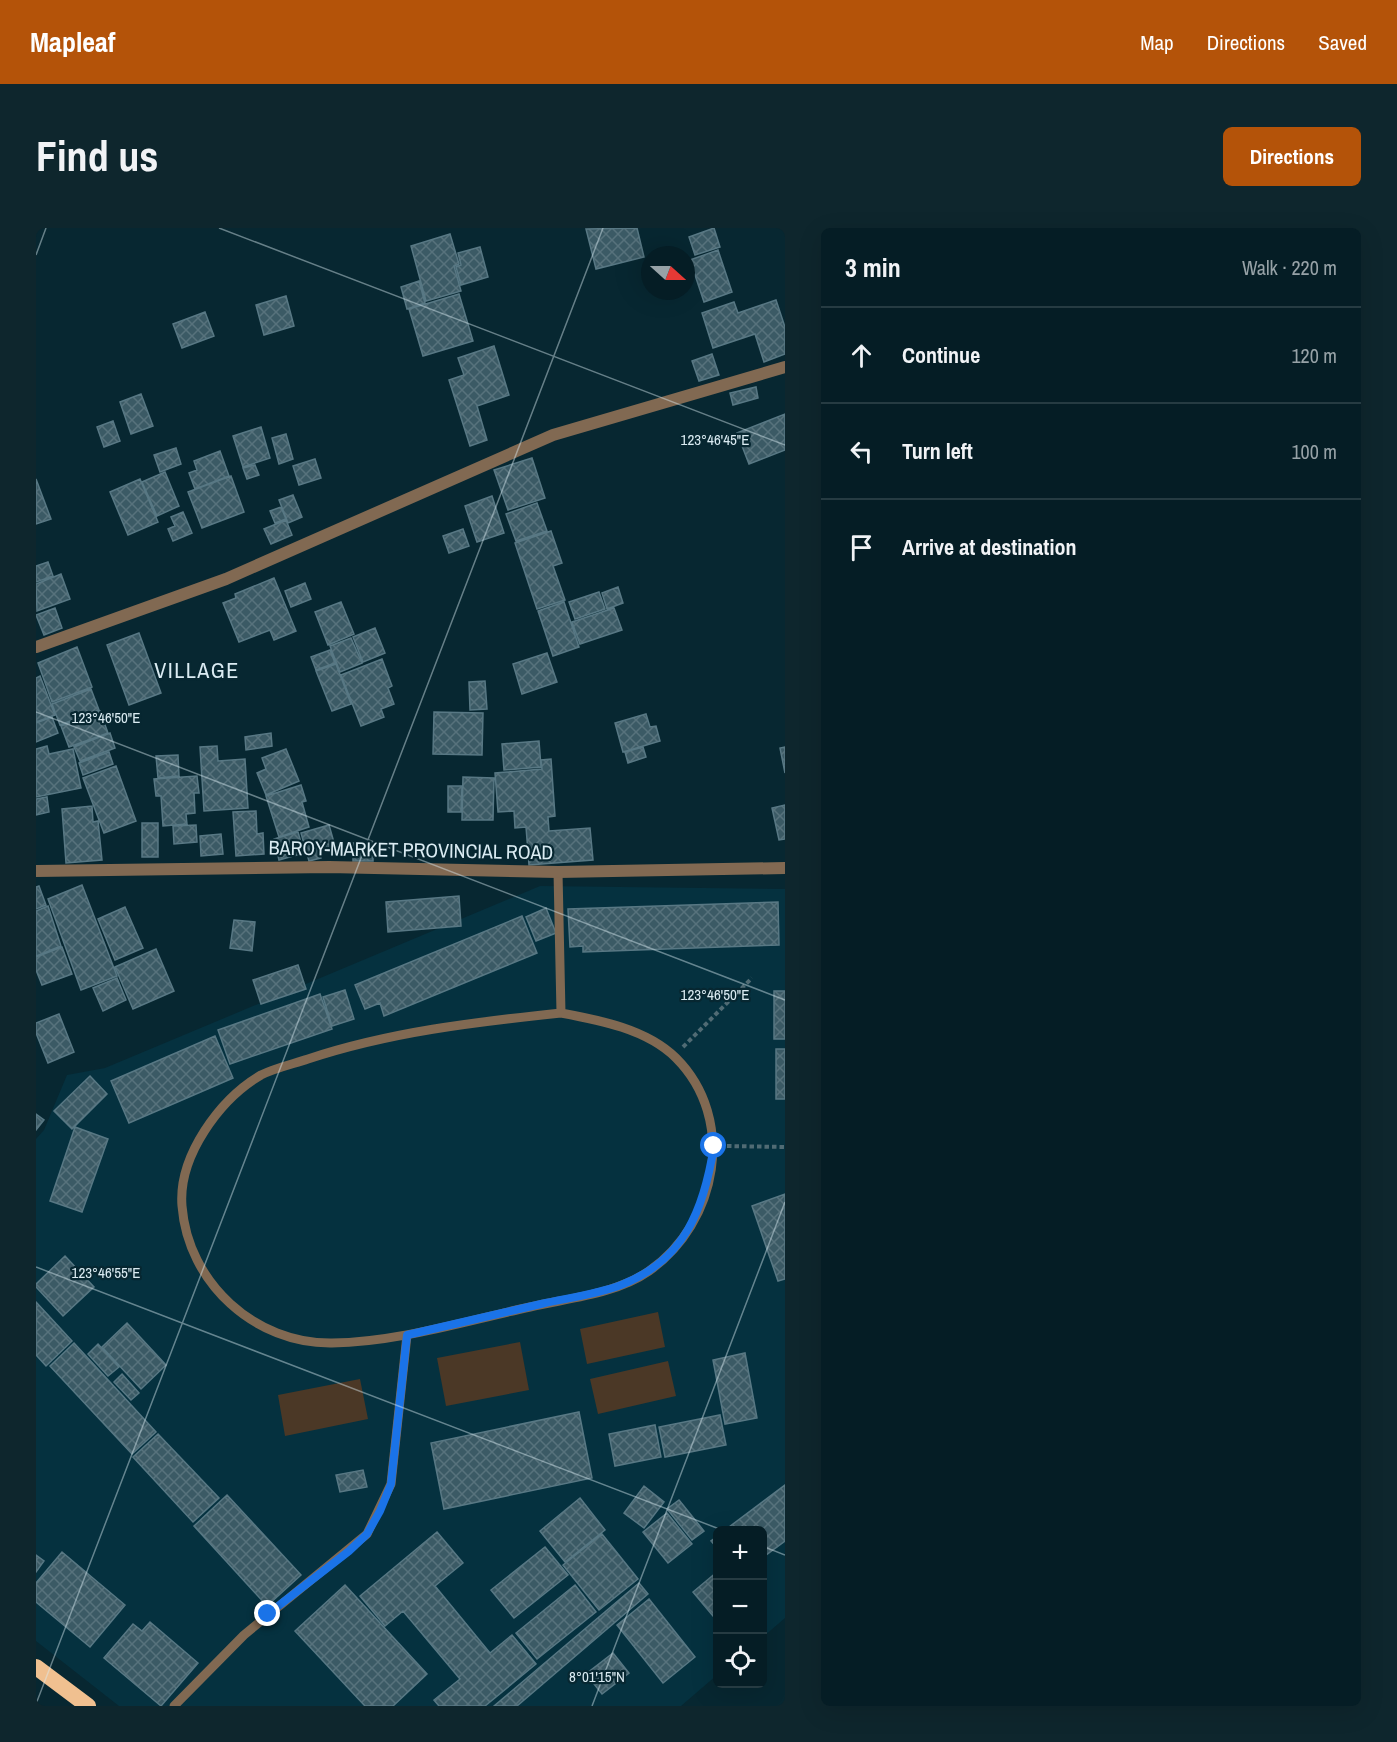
<!DOCTYPE html>
<meta charset="utf-8">
<style>
:root{--surface:#051d25;--page:#0e262d;--text:#f1f3f6;--muted:#97a2a7;--line:#263b42;--accent:#b45309}
body{margin:0;font-family:"Archivo Narrow",sans-serif;background:var(--page);color:var(--text)}
.controls{position:absolute;right:18px;bottom:18px;display:grid;overflow:hidden;border-radius:9px;box-shadow:0 6px 24px #0002}
.controls button{width:54px;height:54px;display:grid;place-items:center;padding:0;border:0;border-bottom:2px solid var(--line);background:var(--surface);color:var(--text);font:30px sans-serif}
.compass{position:absolute;left:605px;top:18px;width:54px;height:54px;border-radius:50%;background:var(--surface);box-shadow:0 6px 24px #0002;rotate:111deg}
.stop{position:absolute;width:18px;height:18px;margin:-14px;border:4px solid #1a73e8;border-radius:50%;background:#fff}
.stop.end{background:#1a73e8;border-color:#fff;box-shadow:0 2px 6px #0008}
.list{margin:0;padding:0;list-style:none}
h2{display:flex;justify-content:space-between;align-items:center;height:78px;margin:0;padding:0 24px;font-size:26px}
h2 small{font-size:20px;font-weight:400;color:var(--muted)}
.list li{display:grid;grid-template-columns:39px 1fr auto;gap:18px;align-items:center;box-sizing:border-box;height:96px;padding:0 24px;border-top:2px solid var(--line)}
.list b{display:block;font-size:22px;white-space:nowrap}
.list em{font-size:20px;font-style:normal;color:var(--muted)}
.icon{flex:none;width:33px;height:33px;fill:none;stroke:currentColor;stroke-width:2;stroke-linecap:round;stroke-linejoin:round}
.map{position:relative;flex:none;width:749px;height:1478px;overflow:hidden;border-radius:9px}
header{display:flex;align-items:center;gap:36px;box-sizing:border-box;height:84px;padding:0 30px;background:var(--accent);color:#fff}
header strong{font-size:28px}
nav{display:flex;gap:33px;margin-inline-start:auto;font-size:21px}
.intro{display:flex;align-items:center;justify-content:space-between;box-sizing:border-box;height:144px;padding:0 36px}
h1{margin:0;font-size:42px}
.button{padding:15px 27px;border-radius:9px;background:var(--accent);color:#fff;font-size:21px;font-weight:700}
main{display:flex;gap:36px;padding:0 36px}
aside{flex:1;background:var(--surface);border-radius:9px;box-shadow:0 6px 24px #0002}
.map>svg:first-child{display:block}
.built{fill:#05313f}
.grass{fill:#4b3826}
.building{fill:url(#building-cross-hatch);stroke:#587884;stroke-width:1.5}
.lines{fill:none;stroke-linecap:round;stroke-linejoin:round}
.path{stroke:#506b74;stroke-width:4;stroke-dasharray:4.5 3;stroke-linecap:butt}
.service{stroke:#816952;stroke-width:9}
.minor{stroke:#816952;stroke-width:12}
.tertiary{stroke:#816952;stroke-width:12}
.trunk{stroke:#f0c090;stroke-width:16}
.route{stroke:#1a73e8;stroke-width:8}
.ticks{fill:none;stroke:#daebf2;stroke-width:1.5;stroke-opacity:0.45}
.labels{text-anchor:middle;stroke-width:4.5;stroke-linejoin:round;paint-order:stroke}
.street-label{font-size:20px;fill:#daebf2;stroke:#072731}
.quarter-label{font-size:22px;letter-spacing:1.5px;fill:#daebf2;stroke:#072731}
.ticks-label{font-size:15px;text-anchor:middle;fill:#daebf2;stroke:#072731;stroke-width:4.5;stroke-linejoin:round;paint-order:stroke}
</style>
<header>
<strong>Mapleaf</strong>
<nav><a>Map</a><a>Directions</a><a>Saved</a></nav>
</header>
<div class="intro"><h1>Find us</h1><a class="button">Directions</a></div>
<main>
<div class="map">
<svg width="749" height="1478" viewBox="0 0 749 1478">
<defs>
<pattern id="building-cross-hatch" width="8" height="8" patternUnits="userSpaceOnUse" patternTransform="scale(1.5)"><rect width="8" height="8" fill="#3b5a65"/><path d="M0 0l8 8M0 8l8-8" fill="none" stroke="#57727c"/></pattern>
</defs>
<rect width="100%" height="100%" fill="#072731"/>
<path class="built" d="M504,658l245,3v729l-22,19 -1,-107h-44l-1,145 -36,31h-562l-83,-65v-502l8,-9 23,-55 38,-7z"/>
<path class="grass" d="M622,1084l7,35 -78,17 -7,-35z
M484,1114l9,48 -83,16 -9,-48z
M632,1133l8,35 -78,18 -8,-35z
M324,1151l8,40 -83,17 -7,-41z"/>
<path class="building" d="M601,0l7,29 -48,12 -10,-40z
M678,0l6,19 -25,8 -6,-18z
M414,6l9,30 -5,2 7,25 -35,10 -15,-55z
M444,19l8,30 -27,8 -5,-18 5,-2 -3,-12z
M682,22l14,42 -28,10 -14,-42z
M383,53l6,22 -18,6 -6,-22z
M423,66l14,47 -50,15 -14,-47z
M250,68l8,30 -30,9 -8,-30z
M740,72l9,27v27l-21,8 -9,-28 -42,14 -11,-35 32,-11 4,11z
M169,84l9,24 -32,12 -9,-24z
M458,118l15,49 -32,11 10,34 -17,6 -21,-66 15,-5 -6,-17z
M676,126l7,21 -20,6 -7,-20z
M720,159l2,11 -25,7 -3,-12z
M105,166l12,32 -22,8 -11,-32z
M749,186v36l-36,14 -12,-31z
M77,193l7,20 -16,6 -7,-20z
M225,199l9,31 -27,9 -10,-31z
M250,206l7,25 -14,5 -7,-26z
M140,220l5,16 -21,8 -6,-17z
M184,223l9,25 -34,13 -6,-16 8,-3 -3,-9z
M496,230l13,40 -37,12 -14,-40z
M279,231l6,19 -22,7 -6,-19z
M219,237l4,10 -12,4 -4,-11z
M129,244l14,34 -22,10 -15,-34z
M195,248l13,36 -42,16 -14,-36z
M0,251l15,40 -15,5z
M104,251l18,43 -30,13 -18,-43z
M257,267l9,22 -14,6 -9,-23z
M456,268l12,37 -27,9 -12,-36z
M501,275l10,28 -31,10 -10,-27z
M245,279l5,12 -11,4 -5,-12z
M147,284l9,21 -19,8 -5,-12 7,-3 -4,-9z
M250,292l6,15 -21,9 -7,-15z
M427,301l6,17 -20,7 -6,-17z
M515,303l11,32 -9,3 12,34 -28,9 -22,-66z
M12,334l5,14 -17,6v-16z
M25,346l9,25 -33,12 -1,-27z
M238,350l22,53 -22,9 -4,-10 -31,12 -16,-39 13,-5 -1,-4z
M269,355l6,16 -20,8 -6,-16z
M582,359l5,16 -16,6 -5,-16z
M563,364l6,17 -30,10 -6,-17z
M305,374l13,32 -26,11 -13,-33z
M528,374l15,45 -26,9 -15,-45z
M19,380l7,20 -18,7 -8,-20z
M578,380l8,22 -42,14 -8,-22z
M339,400l10,25 -22,9 -10,-25z
M103,405l22,60 -32,12 -22,-60z
M315,410l11,25 -22,9 -10,-26z
M41,419l15,40 -40,15 -14,-39z
M294,422l5,13 -19,7 -5,-13z
M511,425l10,29 -35,12 -9,-30z
M346,431l10,27 -4,2 6,16 -13,5 3,8 -23,9 -20,-51z
M300,436l15,40 -19,7 -16,-40z
M4,448l15,39 -19,7v-44z
M449,453l2,28 -17,1 -1,-28z
M55,461l8,21 -39,15 -8,-21z
M64,483l8,22 -39,14 -8,-21z
M398,484l49,1 -1,42 -49,-1z
M610,486l4,13 6,-1 4,15 -37,11 -8,-29z
M16,489l6,16 -22,9v-19z
M74,505l5,15 -35,13 -6,-14z
M235,505l1,13 -26,4 -1,-13z
M503,513l2,26 -37,3 -2,-26z
M11,518l2,8 24,-5 8,39 -45,9v-48z
M181,518l1,15 27,-2 3,49 -44,3 -4,-64z
M607,519l3,10 -18,6 -3,-11z
M749,519v26l-5,-25z
M250,521l13,32 -33,14 -9,-22 9,-4 -4,-11z
M73,524l4,12 -30,11 -4,-12z
M142,527l1,21 -21,2 -2,-22z
M515,531l4,57 -7,1 1,14 41,-3 3,32 -64,5 -3,-38 -11,1 -1,-17 -16,1 -3,-39 47,-4 -1,-9z
M80,538l20,55 -32,12 -21,-55z
M161,548l2,17h-5l1,20 -9,1 1,10 -24,2 -2,-30h-5l-2,-17z
M427,549l31,1 -1,42h-31z
M265,557l5,16 -4,1 7,25 -30,10 -13,-41z
M412,558h14l-1,26h-13z
M11,569l2,15 -13,3v-16z
M749,577v34l-6,1 -7,-32z
M56,578l1,16 5,-1 4,39 -36,3 -4,-54z
M220,583l1,23 6,-1 1,21 -28,2 -3,-44z
M106,595h16v34h-16z
M160,597l1,17 -23,2 -1,-18z
M293,597l6,21 -16,5 2,7 -12,3 -8,-28z
M262,604l6,21 -25,7 -5,-21z
M185,606l2,20 -22,2 -1,-20z
M317,615h20v18h-20z
M46,657l35,91 -36,14 -33,-91z
M3,658l7,19 -10,4v-22z
M423,668l2,30 -73,6 -2,-30z
M742,674l1,43 -196,7v-6l-13,1 -2,-38z
M12,678l13,40 -25,10v-45z
M89,679l18,41 -28,12 -17,-41z
M510,680l10,25 -20,8 -10,-24z
M486,688l15,37 -153,63 -4,-13 -15,6 -10,-24z
M198,692l21,2 -3,29 -22,-3z
M26,719l10,27 -30,11 -6,-15v-13z
M120,721l18,42 -41,18 -18,-42z
M262,737l8,24 -45,15 -8,-24z
M81,750l9,22 -23,11 -10,-23z
M309,762l9,29 -22,7 -9,-29z
M738,763h11v48h-11z
M284,766l12,35 -102,35 -12,-34z
M23,786l15,38 -26,11 -12,-30v-10z
M179,808l18,42 -104,45 -18,-42z
M740,821h9v50h-9z
M54,848l17,18 -35,35 -18,-18z
M0,886l8,6 -8,10z
M39,899l33,12 -26,73 -32,-11z
M749,966v85l-7,2 -26,-75z
M29,1028l29,31 -31,29 -27,-29v-3z
M0,1074l36,39 -26,25 -10,-11z
M91,1095l39,42 -25,24 -39,-42z
M38,1115l82,89 -24,22 -82,-88z
M62,1116l21,23 -11,9 -20,-22z
M709,1125l12,65 -32,6 -12,-64z
M86,1146l17,19 -8,7 -17,-18z
M543,1184l13,66 -148,31 -13,-66z
M684,1187l6,30 -61,12 -6,-30z
M619,1197l6,32 -46,9 -6,-32z
M122,1206l61,64 -26,24 -60,-65z
M327,1242l4,17 -27,5 -4,-17z
M749,1257v56l-23,17v-28h-37z
M608,1258l20,16 -20,26 -20,-15z
M191,1267l74,80 -34,31 -73,-80z
M544,1270l25,32 -40,32 -25,-31z
M643,1272l25,31 -12,9 -25,-31z
M631,1285l25,31 -24,19 -25,-31z
M401,1304l26,31 -28,23 55,67 22,-18 24,29 -51,42h-46l-5,-6 26,-21 -57,-68 -18,15 -25,-30z
M566,1306l36,45 -39,31 -36,-45z
M682,1308v13l-7,-8z
M509,1319l23,28 -54,43 -23,-28z
M26,1324l63,53 -35,42 -54,-45v-19z
M0,1327l8,6 -8,11z
M682,1343v51l-25,-30z
M603,1355l9,11 -131,112h-23z
M309,1357l82,89 -34,32h-28l-70,-75z
M539,1357l21,27 -59,47 -21,-26z
M613,1371l46,58 -32,26 -46,-58z
M114,1394l48,41 -37,43 -57,-48 29,-34 9,7z
M577,1425l16,20 -27,21 -16,-20z"/>
<g class="lines">
<path class="path" d="M647,819l69,-69
M691,918l58,1"/>
<path class="service" d="M522,644l3,141
M525,785c38,7 86,16 115,45 61,61 42,165 -27,213 -33,23 -80,27 -119,36 -65,14 -132,35 -198,36 -77,1 -144,-60 -150,-137 -4,-50 38,-107 79,-131 14,-7 32,-11 47,-16 81,-27 167,-37 253,-46z
M138,1478l70,-71 123,-101 24,-50 16,-149"/>
<path class="minor" d="M0,419l190,-68 327,-144 232,-68"/>
<path class="tertiary" d="M0,643l293,-4 229,5 227,-4"/>
<path class="trunk" d="M0,1439l52,39"/>
</g>
<g class="lines">
<path class="route" d="M232,1386l81,-63 18,-17 13,-23 11,-27 16,-149c45,-10 89,-21 134,-31 26,-6 54,-9 80,-19 64,-25 83,-76 93,-139"/>
</g>
<path class="ticks" d="M183,0l566,217M0,27l10,-27M0,484l749,288M0,1039l686,263M726,1318l23,9M0,1476l567,-1476M556,1478l193,-504"/>
<g class="labels">
<g class="street-label">
<text transform="translate(375 622) rotate(1)" y="7">BAROY-MARKET PROVINCIAL ROAD</text>
</g>
<g class="quarter-label">
<text x="161" y="450">VILLAGE</text>
</g>
</g>
<g class="ticks-label">
<text x="679" y="217">123°46'45"E</text>
<text x="70" y="495">123°46'50"E</text>
<text x="679" y="772">123°46'50"E</text>
<text x="70" y="1050">123°46'55"E</text>
<text x="561" y="1454">8°01'15"N</text>
</g>
</svg>
<div class="controls">
<button>+</button>
<button>−</button>
<button><svg class="icon" aria-label="locate" viewBox="0 0 24 24"><circle cx="12" cy="12" r="6"/><path d="M12 2v4M12 18v4M2 12h4M18 12h4"/></svg></button>
</div>
<svg class="compass" viewBox="-18 -18 36 36"><path d="M0-13l5 13h-10z" fill="#e53935"/><path d="M0 13l5-13h-10z" fill="#97a2a7"/></svg>
<div class="stop" style="left:678px;top:918px"></div>
<div class="stop end" style="left:232px;top:1386px"></div>
</div>
<aside>
<h2>3 min<small>Walk · 220 m</small></h2>
<ul class="list">
<li><svg class="icon" aria-label="ahead" viewBox="0 0 24 24"><path d="M12 20V5M6 11l6-6 6 6"/></svg><div><b>Continue</b></div><em>120 m</em></li>
<li><svg class="icon" aria-label="left" viewBox="0 0 24 24"><path d="M17 20v-9H6M10 6l-5 5 5 5"/></svg><div><b>Turn left</b></div><em>100 m</em></li>
<li><svg class="icon" aria-label="arrive" viewBox="0 0 24 24"><path d="M6 21V4h12l-3 4 3 4H6"/></svg><div><b>Arrive at destination</b></div></li>
</ul>
</aside>
</main>
